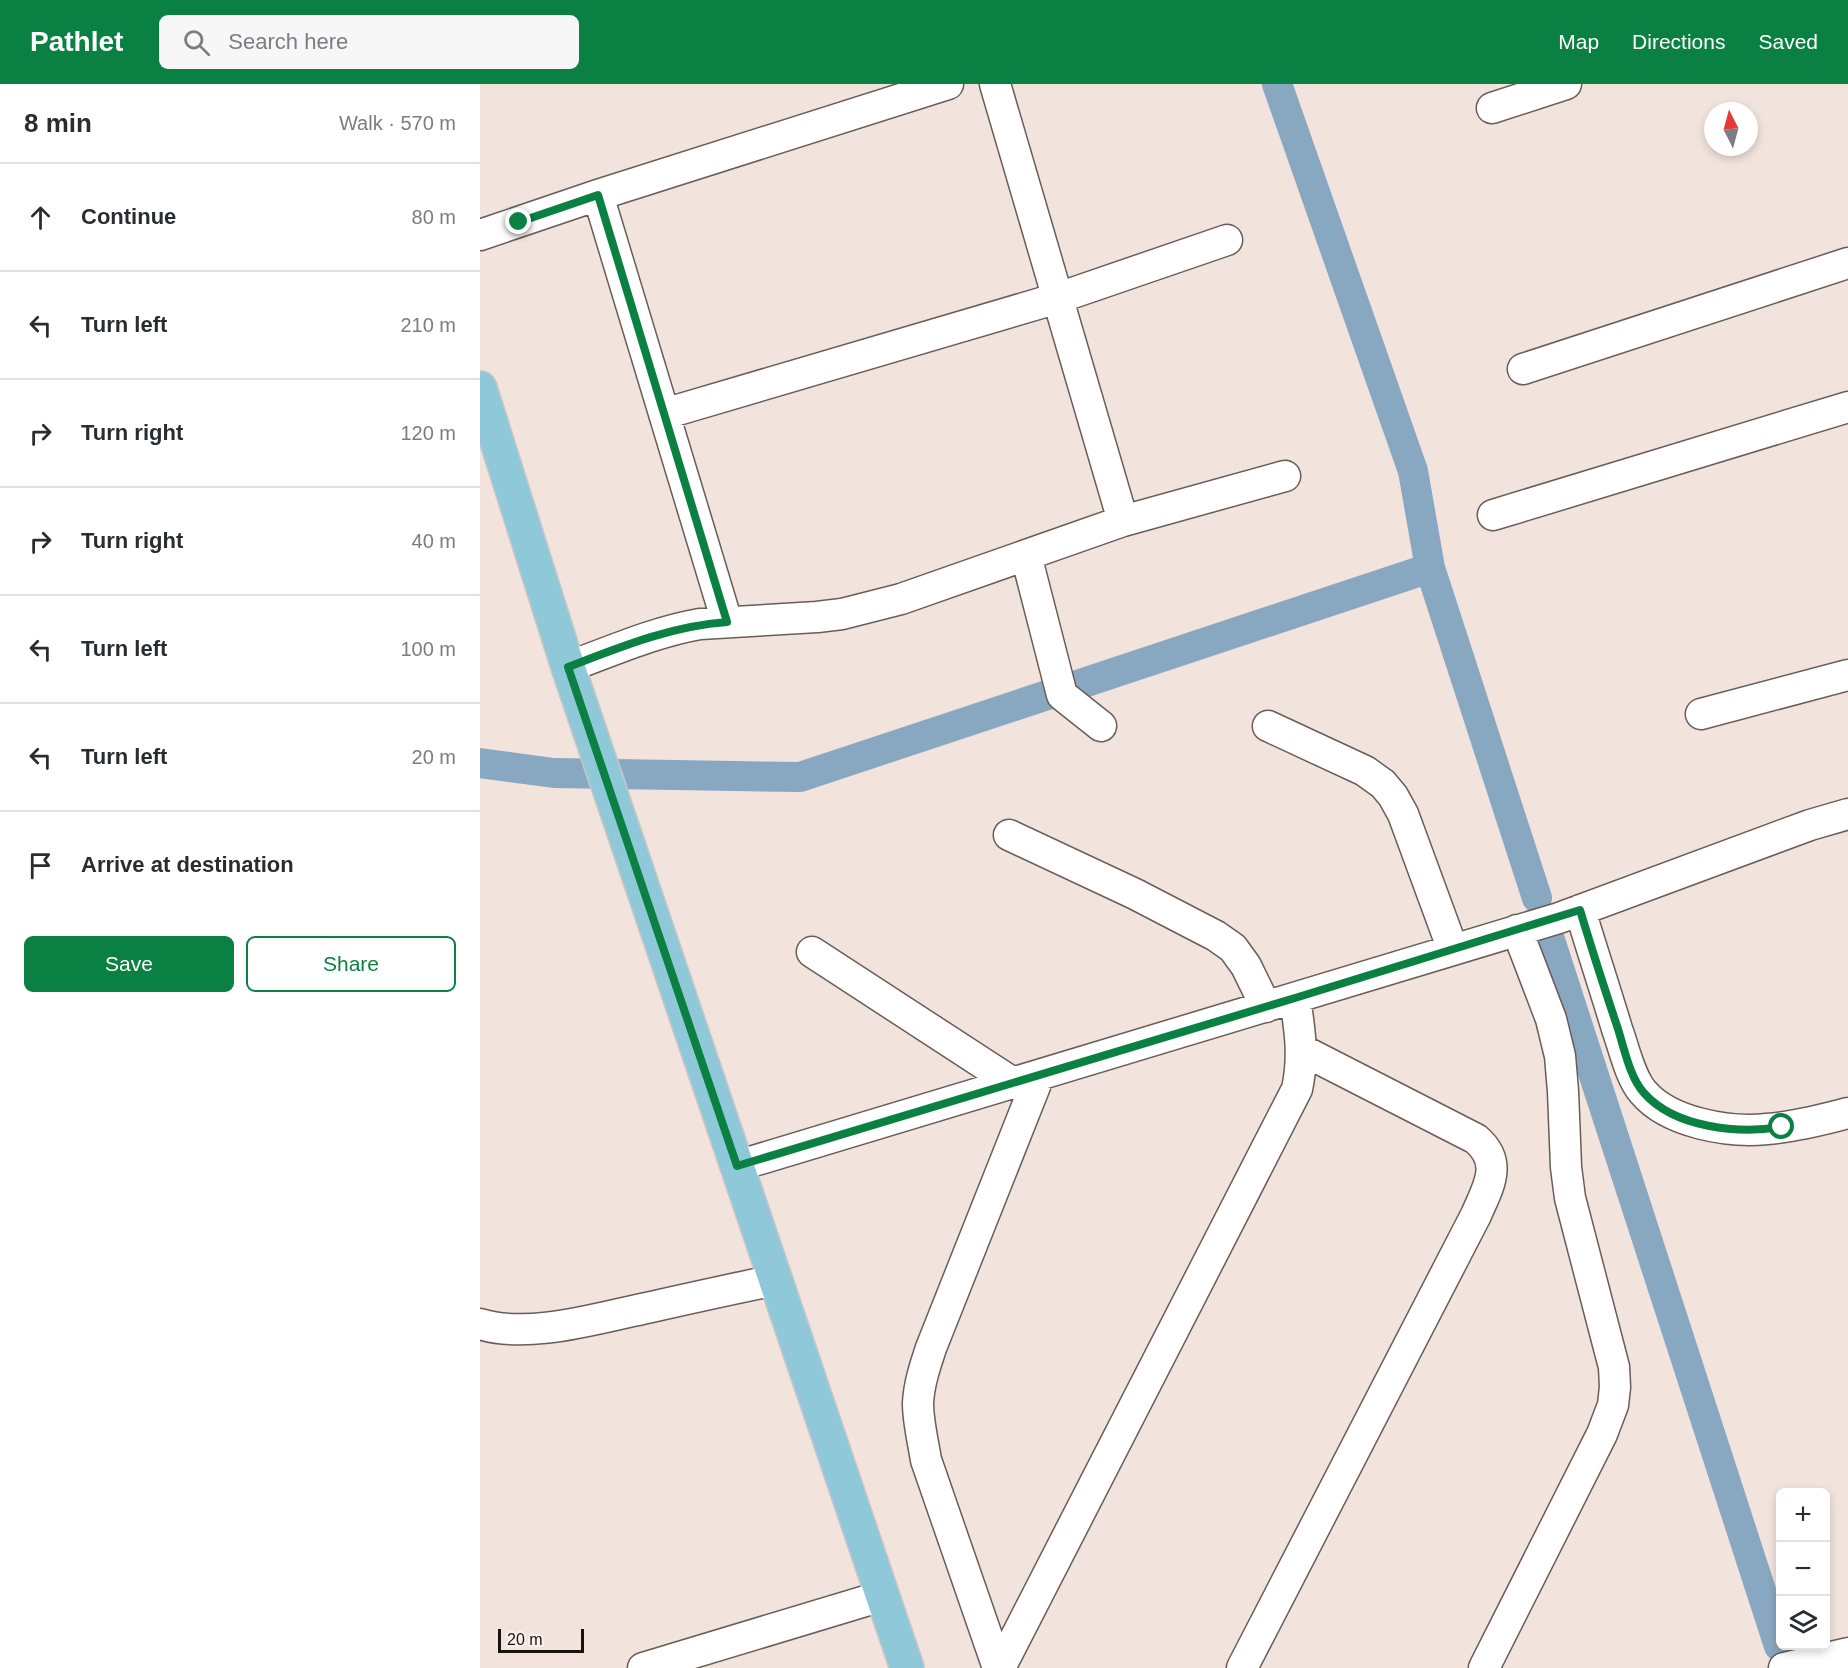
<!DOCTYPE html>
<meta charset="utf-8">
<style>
:root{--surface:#fff;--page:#f7f7f7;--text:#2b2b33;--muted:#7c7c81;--line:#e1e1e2;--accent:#0b8043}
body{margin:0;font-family:Helvetica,sans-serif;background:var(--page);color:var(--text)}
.controls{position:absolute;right:18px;bottom:18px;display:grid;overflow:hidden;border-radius:9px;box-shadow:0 3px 9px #0003}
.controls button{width:54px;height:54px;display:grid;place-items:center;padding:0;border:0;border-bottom:2px solid var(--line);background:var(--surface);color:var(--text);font:30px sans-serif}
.compass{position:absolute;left:1224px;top:18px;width:54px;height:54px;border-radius:50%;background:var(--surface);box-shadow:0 3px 9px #0003;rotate:354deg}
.scale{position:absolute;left:18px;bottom:15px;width:86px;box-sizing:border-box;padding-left:6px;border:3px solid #181311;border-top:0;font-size:16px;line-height:21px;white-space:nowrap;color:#181311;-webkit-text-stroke:4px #fdf1ec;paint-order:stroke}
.stop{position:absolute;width:18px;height:18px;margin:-14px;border:4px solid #0b8043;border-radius:50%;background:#fff}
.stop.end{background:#0b8043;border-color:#fff;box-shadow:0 2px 6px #0008}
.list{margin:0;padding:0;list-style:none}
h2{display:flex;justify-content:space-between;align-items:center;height:78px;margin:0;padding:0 24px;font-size:26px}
h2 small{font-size:20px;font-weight:400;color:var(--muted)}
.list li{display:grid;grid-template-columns:39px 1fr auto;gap:18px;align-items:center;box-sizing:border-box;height:108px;padding:0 24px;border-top:2px solid var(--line)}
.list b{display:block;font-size:22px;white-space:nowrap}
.list em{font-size:20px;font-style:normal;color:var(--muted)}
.actions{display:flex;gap:12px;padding:18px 24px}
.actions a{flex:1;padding:14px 0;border:2px solid var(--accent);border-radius:9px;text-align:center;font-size:21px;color:var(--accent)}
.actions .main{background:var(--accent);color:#fff}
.icon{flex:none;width:33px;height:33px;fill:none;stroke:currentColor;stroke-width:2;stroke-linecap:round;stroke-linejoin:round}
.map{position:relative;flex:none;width:1368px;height:1584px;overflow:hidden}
header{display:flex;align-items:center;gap:36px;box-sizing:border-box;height:84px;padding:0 30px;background:var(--accent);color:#fff}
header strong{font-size:28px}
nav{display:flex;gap:33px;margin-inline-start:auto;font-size:21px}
.search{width:420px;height:54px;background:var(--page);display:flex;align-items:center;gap:15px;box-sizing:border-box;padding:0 21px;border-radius:9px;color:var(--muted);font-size:22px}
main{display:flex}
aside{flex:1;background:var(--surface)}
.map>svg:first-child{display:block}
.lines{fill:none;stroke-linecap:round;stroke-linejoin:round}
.canal{stroke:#88a8c1;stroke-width:30}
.minor-casing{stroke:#695d58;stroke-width:33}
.major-casing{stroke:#c8c6c6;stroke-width:36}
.minor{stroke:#fff;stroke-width:30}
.major{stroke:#8fc9d9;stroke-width:33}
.route{stroke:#0b8043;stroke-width:8}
</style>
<header>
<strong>Pathlet</strong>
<div class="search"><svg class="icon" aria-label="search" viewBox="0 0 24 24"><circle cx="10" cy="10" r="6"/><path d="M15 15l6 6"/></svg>Search here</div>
<nav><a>Map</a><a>Directions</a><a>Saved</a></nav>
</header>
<main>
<aside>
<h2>8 min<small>Walk · 570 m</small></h2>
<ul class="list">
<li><svg class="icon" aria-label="ahead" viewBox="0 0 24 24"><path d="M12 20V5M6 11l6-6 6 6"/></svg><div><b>Continue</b></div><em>80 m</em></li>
<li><svg class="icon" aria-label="left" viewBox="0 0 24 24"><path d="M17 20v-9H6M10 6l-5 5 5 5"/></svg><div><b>Turn left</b></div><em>210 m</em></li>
<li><svg class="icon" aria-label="right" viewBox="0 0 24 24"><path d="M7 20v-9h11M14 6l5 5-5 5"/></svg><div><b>Turn right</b></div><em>120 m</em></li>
<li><svg class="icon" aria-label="right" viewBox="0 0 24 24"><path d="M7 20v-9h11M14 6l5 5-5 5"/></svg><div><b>Turn right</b></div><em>40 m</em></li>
<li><svg class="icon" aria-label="left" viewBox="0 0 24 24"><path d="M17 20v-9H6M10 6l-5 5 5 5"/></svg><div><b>Turn left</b></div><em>100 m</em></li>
<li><svg class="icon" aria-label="left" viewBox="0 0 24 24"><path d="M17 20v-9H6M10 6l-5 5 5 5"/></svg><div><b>Turn left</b></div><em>20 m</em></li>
<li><svg class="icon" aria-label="arrive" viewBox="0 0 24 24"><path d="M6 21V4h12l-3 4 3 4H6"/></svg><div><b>Arrive at destination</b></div></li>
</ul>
<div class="actions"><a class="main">Save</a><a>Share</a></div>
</aside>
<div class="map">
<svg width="1368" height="1584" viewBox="0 0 1368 1584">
<rect width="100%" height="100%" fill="#f2e3dd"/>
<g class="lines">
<path class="canal" d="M797,0l136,387 17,97 107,330
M0,679l74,10 246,4 630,-209
M1069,853l230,709"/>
<defs>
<path id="minor" d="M515,0l128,437
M1012,24l74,-24
M118,111l129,427
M0,151l118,-40 350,-111
M1043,285l325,-106
M184,330l394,-116 169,-58
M1013,431l355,-108
M546,471l36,140 39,31
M88,583c44,-16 86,-35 132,-43l117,-7 25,-3 59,-15 222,-78 162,-45
M1221,630l147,-39
M788,642l97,45 18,13 10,12 10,18 50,136
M529,751l126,59 81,42 17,12 13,18 20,41
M1100,826c12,40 25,79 37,119 7,19 13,48 26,63 26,31 86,41 124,37 27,-2 55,-9 81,-16
M332,868l201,131
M257,1082l822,-248 251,-93 38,-11
M0,1240c48,15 114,-5 162,-15 45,-10 89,-20 134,-29
M163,1584l239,-72
M518,1584l-72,-208c-3,-19 -8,-38 -8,-57 1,-19 7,-37 13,-55l108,-272
M520,1584l297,-579c7,-32 3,-58 -2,-91
M762,1584l234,-453c12,-28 28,-52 0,-76l-174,-89
M1004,1584l118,-234 11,-29 2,-18 -1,-20 -44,-169 -4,-31 -3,-76 -3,-35 -9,-37 -34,-89
M1304,1584l64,-15"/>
<path id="major" d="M0,304l88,279 339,1001"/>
</defs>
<use href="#minor" class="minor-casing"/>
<use href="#major" class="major-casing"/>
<use href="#minor" class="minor"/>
<use href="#major" class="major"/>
</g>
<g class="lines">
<path class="route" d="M39,138l79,-27 129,427c-56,4 -107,25 -159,45l169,499 558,-168 285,-88c12,40 25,80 38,119 6,19 12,49 26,64 31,35 94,41 138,34"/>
</g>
</svg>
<div class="controls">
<button>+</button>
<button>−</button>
<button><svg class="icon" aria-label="layers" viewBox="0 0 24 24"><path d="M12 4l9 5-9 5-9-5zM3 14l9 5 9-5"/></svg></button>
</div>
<svg class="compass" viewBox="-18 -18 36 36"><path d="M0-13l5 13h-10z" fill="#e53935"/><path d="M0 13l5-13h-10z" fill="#7c7c81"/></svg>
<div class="scale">20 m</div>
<div class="stop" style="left:1302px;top:1043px"></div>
<div class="stop end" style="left:39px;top:138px"></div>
</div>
</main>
